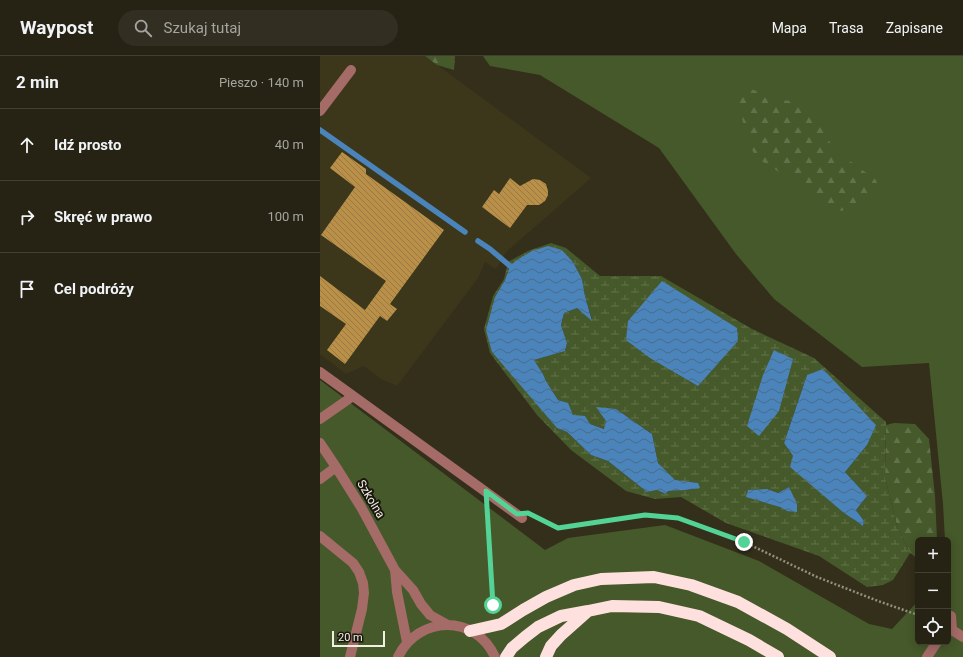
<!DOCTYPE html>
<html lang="pl">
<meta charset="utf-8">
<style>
:root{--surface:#262314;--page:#322f22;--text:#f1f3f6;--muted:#a4a4a0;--line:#424034}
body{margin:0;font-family:Roboto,sans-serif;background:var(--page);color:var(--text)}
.controls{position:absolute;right:12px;bottom:12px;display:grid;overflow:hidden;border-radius:6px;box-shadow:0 2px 10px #0003}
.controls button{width:36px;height:36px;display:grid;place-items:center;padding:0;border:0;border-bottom:1px solid var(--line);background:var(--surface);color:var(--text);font:20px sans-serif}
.scale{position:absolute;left:12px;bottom:10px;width:53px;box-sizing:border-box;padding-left:4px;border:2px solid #f2f0e3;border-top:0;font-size:11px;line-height:14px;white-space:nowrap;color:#f2f0e3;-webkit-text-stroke:3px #19170e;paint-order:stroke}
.stop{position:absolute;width:12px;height:12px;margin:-9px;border:3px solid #54d396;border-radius:50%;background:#fff}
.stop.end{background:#54d396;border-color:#fff;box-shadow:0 1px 4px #0008}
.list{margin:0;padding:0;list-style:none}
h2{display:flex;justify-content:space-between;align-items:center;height:52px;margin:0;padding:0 16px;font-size:17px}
h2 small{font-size:13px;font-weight:400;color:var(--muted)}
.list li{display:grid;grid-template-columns:26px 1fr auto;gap:12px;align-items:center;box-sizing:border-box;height:72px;padding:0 16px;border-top:1px solid var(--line)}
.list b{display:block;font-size:15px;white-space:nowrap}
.list em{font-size:13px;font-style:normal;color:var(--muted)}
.icon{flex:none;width:22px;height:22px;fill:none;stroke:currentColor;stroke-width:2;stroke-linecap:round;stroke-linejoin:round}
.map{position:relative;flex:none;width:643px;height:601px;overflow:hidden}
header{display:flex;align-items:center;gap:24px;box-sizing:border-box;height:56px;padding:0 20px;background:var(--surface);border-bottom:1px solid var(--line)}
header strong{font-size:19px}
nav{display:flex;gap:22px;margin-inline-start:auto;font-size:14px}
.search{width:280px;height:36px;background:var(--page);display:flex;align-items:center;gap:10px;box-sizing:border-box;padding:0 14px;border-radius:22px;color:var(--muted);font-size:15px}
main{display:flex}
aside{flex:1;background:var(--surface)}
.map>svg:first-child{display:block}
.built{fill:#3c371b}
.grass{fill:#46592a}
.forest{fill:url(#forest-firs)}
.wetland{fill:url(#wetland-marsh);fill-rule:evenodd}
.water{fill:url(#water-waves)}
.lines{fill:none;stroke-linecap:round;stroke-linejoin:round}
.stream{stroke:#4a84ba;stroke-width:5.5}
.building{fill:url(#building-back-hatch)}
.path{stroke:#93907f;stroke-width:2.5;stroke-dasharray:2 2;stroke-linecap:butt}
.minor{stroke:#a46b67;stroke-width:10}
.highway{stroke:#fee1de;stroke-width:12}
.route{stroke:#54d396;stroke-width:5}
.labels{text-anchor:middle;stroke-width:4;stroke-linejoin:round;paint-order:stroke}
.street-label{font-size:12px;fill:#f2f0e3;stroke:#19170e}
</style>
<header>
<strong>Waypost</strong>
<div class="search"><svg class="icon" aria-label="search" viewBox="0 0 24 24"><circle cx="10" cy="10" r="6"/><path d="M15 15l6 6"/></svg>Szukaj tutaj</div>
<nav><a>Mapa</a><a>Trasa</a><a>Zapisane</a></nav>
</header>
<main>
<aside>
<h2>2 min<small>Pieszo · 140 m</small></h2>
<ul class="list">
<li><svg class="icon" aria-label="ahead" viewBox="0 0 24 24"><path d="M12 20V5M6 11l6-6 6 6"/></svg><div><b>Idź prosto</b></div><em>40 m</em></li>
<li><svg class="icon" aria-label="right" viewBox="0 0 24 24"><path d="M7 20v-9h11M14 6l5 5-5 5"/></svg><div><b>Skręć w prawo</b></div><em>100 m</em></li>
<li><svg class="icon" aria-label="arrive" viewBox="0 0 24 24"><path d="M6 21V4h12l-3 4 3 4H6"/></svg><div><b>Cel podróży</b></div></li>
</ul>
</aside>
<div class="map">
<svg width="643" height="601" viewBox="0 0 643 601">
<defs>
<pattern id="forest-firs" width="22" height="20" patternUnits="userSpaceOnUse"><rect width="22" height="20" fill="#46592a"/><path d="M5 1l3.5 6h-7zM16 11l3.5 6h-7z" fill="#617149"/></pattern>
<pattern id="wetland-marsh" width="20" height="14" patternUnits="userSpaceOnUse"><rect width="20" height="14" fill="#46592a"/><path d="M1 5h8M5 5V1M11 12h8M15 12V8" fill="none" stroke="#617149"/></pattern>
<pattern id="water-waves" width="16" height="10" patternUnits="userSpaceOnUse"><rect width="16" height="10" fill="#4a84ba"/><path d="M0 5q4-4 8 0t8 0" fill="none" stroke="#4a6c8b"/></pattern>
<pattern id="building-back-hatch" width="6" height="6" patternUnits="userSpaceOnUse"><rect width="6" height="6" fill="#ba9048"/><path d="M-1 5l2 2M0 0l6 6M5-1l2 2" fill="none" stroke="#987a47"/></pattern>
</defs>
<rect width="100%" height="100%" fill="#332f1b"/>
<path class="built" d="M0,0h105l166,122 -84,73 -11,18 -11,-7 -7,16 -81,108 -16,-7 -17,-13 -18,8 -26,-20z"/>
<path class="grass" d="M163,0h480v601h-643v-277l225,170 23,-12 97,-13 94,36 110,63 23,5 26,-28v41h30v-102h-3l-2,-36 -14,-141 -67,4 -88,-68 -38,-45 -77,-106 -119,-73 -50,-9z"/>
<path class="forest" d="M105,0h30l-1,14 -17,-5z
M422,31l12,3 17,9 20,2 28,19 6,15 10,15 41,30 4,13 -14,10 -25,8 -84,-53 -11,-18 -8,-46z
M574,367l21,1 14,15 6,57 2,44h-19v19l-8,-6 -13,-27 -12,-49 1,-52z"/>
<path class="wetland" d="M231,187l15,5 34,28h61l91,53 62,29 72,64 -1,55 12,49 13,27 -17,27 -10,5 -16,2 -48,-31 -93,-33 -45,-26 -26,2 -29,-8 -55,-41 -34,-35 -47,-62 -6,-24 9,-33 11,-17 4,-17 20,-11zM242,194l11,12 9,17 3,17 7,24 -15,-12 -13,5 -3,12 6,18 -2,8 -31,9 9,14 3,7 12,19 9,3 6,12 17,9 15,5 1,-8 10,-12 36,25 6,29 17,18 23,2 -4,6 -26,2 -2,3 -9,-4 -10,2 -39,-31 -17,-6 -24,-23 -10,-4 -62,-131 10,-17 5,-14zM308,265l110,20 -17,18zM487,319l60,70 -22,27 22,24 -11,14 8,11 -1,5 -19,-13 -51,-57 -9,-13zM469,431l-2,24 -7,-4 -13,-18 11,4z"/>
<path class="water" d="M228,190l14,4 11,12 9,17 3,17 7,25 -15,-13 -13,5 -3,12 6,18 -2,8 -31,9 9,14 3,7 12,19 10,3 5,12 12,1 5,8 14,5 2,-8 -10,-14 20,2 36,25 6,29 17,17 23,3 2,5 -15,2 -17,1 -2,3 -9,-4 -10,2 -39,-31 -17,-6 -24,-23 -10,-4 -65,-76 -6,-22 9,-33 10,-17 5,-14 7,-6 15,-9z
M342,225l75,47 1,13 -40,45 -48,-28 -24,-18 2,-19z
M454,294l19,9 -14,52 -20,25 -12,-10 16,-51z
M503,313l53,56 -9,20 -22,27 22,24 -11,14 8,11 -1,5 -19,-13 -54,-46 3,-11 -9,-13 23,-68z
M469,431l8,17v8l-10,-1 -7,-4 -34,-10 2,-7 19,-1 11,4z"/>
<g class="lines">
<path class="stream" d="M0,74l145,102
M158,185l12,8 20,17"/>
</g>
<path class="building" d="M22,96l24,17v5l78,56 -54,74 7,5 -10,12 -7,-5 -35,48 -18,-14 19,-26 -26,-18v-30l45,34 21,-29 -65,-46 34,-48 -25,-19z
M190,122l10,8 13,-7 7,1 6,4 2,7v4l-3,6 -6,4h-12l-17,23 -28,-21 12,-17 5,4z"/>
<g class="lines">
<path class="path" d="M167,453l5,85 1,11 2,5
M216,460l22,12 87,-13 33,3 66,24 73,35 61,24 40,14"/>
<path class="minor" d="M0,55l31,-41
M0,316l202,146
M0,363l33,-23
M0,387l16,24 25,40 34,63 18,20 8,14 9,11 18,10
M0,423l16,-12
M0,480l33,27 6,9 4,11 1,10 -2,16 -12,48
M75,514l2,22 10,50
M631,560l1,14
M628,575l4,-1 11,7
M78,601c20,-42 78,-43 97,0
M607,601l10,-15"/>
<path class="highway" d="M150,575l31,-7 22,-14 23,-13 28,-12 27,-6 53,-2 37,8 47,17 49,27 43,28
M186,601l6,-9 13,-11 13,-10 23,-11 27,-5 24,-5 47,1 40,9 50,24 29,17
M226,601l5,-11 10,-11 27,-24"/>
</g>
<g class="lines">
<path class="route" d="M173,549l-7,-114 31,23 11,-1 30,15 87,-13 33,3 66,24"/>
</g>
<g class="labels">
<g class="street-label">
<text transform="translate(51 443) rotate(59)" y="4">Szkolna</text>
</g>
</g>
</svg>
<div class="controls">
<button>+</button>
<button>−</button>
<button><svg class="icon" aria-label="locate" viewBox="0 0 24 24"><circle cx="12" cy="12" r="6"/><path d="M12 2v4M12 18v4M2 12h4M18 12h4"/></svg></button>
</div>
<div class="scale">20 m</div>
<div class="stop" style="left:173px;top:549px"></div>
<div class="stop end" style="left:424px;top:486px"></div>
</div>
</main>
